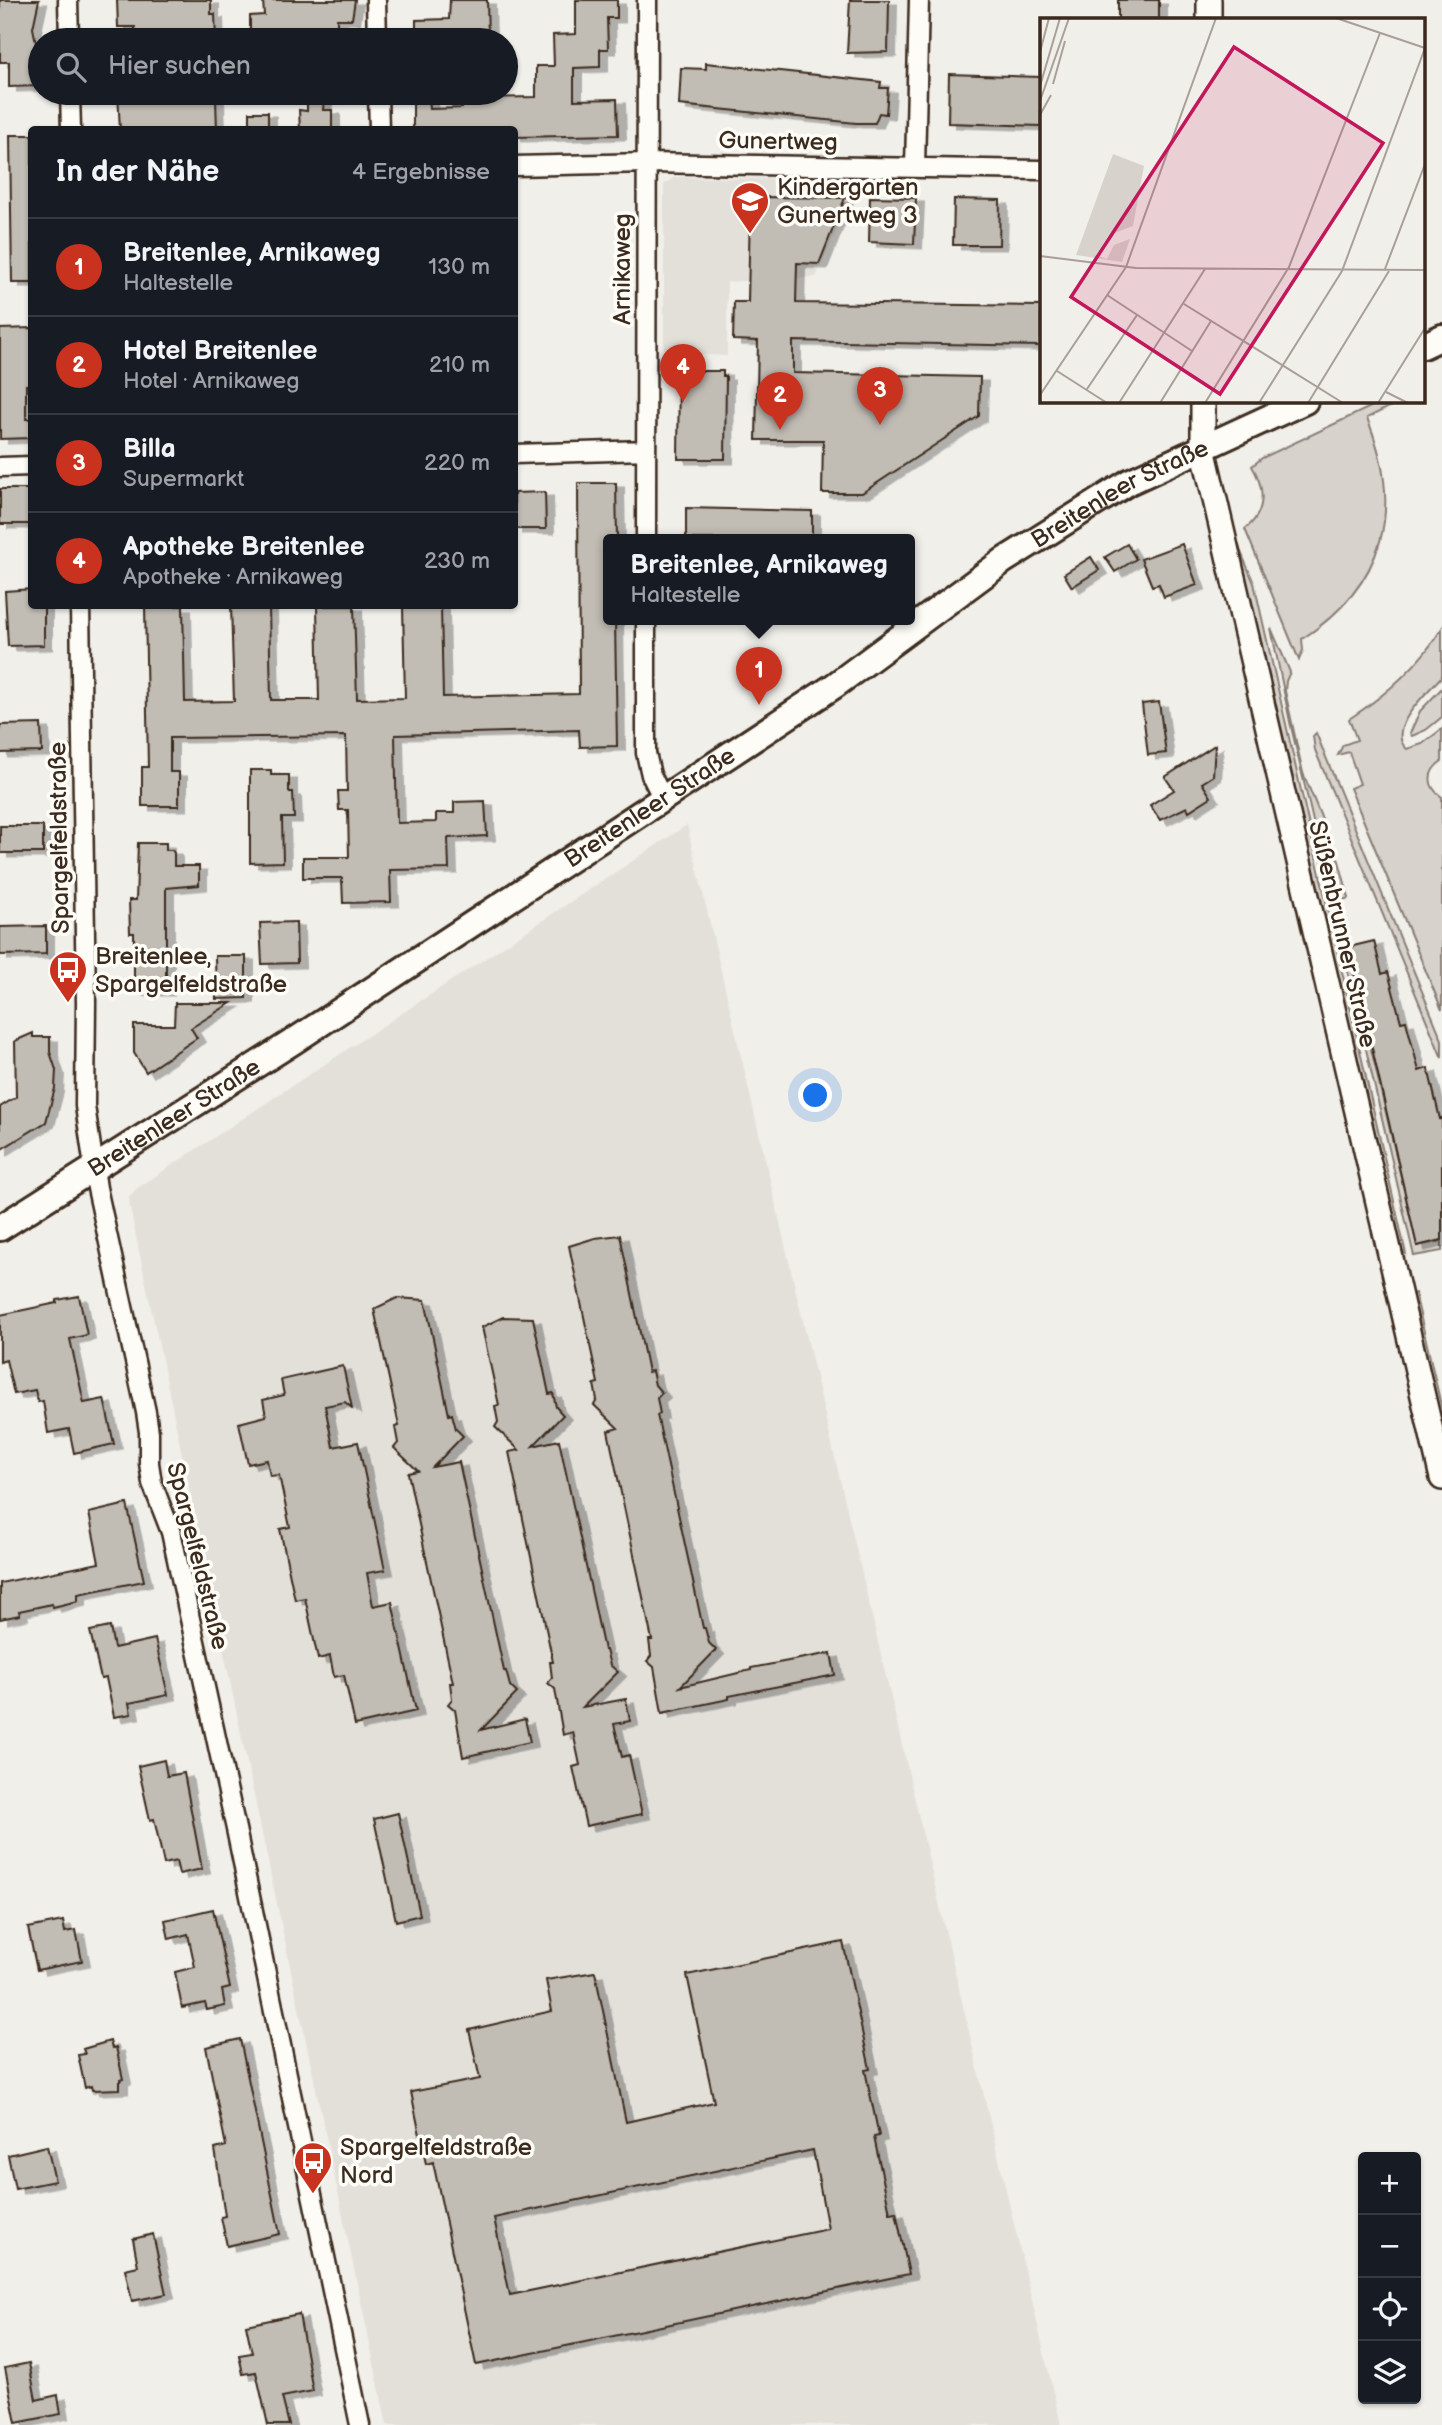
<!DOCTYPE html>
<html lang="de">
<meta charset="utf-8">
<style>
:root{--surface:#171b24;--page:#20242c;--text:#f1f3f6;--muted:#9ea1a6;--line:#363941;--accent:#c8321e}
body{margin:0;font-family:"Balsamiq Sans",sans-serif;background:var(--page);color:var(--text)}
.controls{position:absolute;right:21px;bottom:21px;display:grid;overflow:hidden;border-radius:7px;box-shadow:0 2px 5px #0004}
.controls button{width:63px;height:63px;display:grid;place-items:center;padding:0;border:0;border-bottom:2px solid var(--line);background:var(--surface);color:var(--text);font:35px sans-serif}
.you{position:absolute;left:816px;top:1096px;width:24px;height:24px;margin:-18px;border:5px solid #fff;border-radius:50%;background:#1a73e8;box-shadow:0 0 0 10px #1a73e833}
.badge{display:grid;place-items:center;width:46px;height:46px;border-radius:50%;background:var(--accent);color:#fff;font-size:23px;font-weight:700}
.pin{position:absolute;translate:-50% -58px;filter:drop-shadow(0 2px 4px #0008)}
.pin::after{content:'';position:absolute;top:37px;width:24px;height:21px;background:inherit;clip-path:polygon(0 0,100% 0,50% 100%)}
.popup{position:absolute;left:603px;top:534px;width:312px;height:91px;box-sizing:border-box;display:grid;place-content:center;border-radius:7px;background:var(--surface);filter:drop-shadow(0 2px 5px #0005);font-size:23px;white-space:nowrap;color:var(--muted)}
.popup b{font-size:26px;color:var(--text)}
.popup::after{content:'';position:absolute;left:50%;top:100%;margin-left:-14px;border:14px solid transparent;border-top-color:var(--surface)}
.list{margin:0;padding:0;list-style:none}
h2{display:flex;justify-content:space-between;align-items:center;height:91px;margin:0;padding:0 28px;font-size:30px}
h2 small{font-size:23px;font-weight:400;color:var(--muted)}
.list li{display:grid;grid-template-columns:46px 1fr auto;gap:21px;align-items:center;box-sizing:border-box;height:98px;padding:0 28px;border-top:2px solid var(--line)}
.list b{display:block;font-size:26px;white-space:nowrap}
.list p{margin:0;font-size:23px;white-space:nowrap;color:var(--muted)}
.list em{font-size:23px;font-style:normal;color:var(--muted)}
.icon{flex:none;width:38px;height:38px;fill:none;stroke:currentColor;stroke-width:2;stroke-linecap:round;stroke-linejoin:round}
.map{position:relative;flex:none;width:1442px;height:2425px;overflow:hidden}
.search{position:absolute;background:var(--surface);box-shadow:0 2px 5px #0004;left:28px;top:28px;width:490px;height:77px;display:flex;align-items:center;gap:18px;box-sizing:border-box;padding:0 24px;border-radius:38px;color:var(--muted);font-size:26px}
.panel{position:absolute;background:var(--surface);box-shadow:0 2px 5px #0004;left:28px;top:126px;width:490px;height:483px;border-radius:7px}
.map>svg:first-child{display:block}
.built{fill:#e3e0da}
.green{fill:#d7d2cc;stroke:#897e75;stroke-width:2}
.building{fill:#c1bcb4;stroke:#3b2a1e;stroke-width:2;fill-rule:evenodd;filter:url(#shadow)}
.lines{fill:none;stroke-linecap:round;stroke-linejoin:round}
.minor-casing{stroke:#3b2a1e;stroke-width:23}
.tertiary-casing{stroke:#3b2a1e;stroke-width:28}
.secondary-casing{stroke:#3b2a1e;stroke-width:30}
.minor{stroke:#fdfcf7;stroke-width:18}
.tertiary{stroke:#fdfcf7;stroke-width:23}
.secondary{stroke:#fdfcf7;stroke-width:24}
.labels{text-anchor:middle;stroke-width:7;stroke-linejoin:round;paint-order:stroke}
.street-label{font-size:24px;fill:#3b2a1e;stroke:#fdfcf7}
.poi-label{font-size:24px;fill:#3b2a1e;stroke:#fdfcf7;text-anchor:start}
.inset-road{fill:none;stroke:#a8a098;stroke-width:2}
.view{fill:#c2185b;fill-opacity:0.15;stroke:#c2185b;stroke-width:3.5}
.inset-edge{fill:none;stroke:#3b2a1e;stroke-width:3.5}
</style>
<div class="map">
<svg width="1442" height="2425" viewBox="0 0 1442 2425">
<defs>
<filter id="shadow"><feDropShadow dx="8" dy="4.5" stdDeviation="0" flood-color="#0004"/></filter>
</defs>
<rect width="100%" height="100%" fill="#f1efea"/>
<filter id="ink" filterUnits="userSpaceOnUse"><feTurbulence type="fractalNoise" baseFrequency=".0143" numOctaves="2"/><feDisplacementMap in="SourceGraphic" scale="14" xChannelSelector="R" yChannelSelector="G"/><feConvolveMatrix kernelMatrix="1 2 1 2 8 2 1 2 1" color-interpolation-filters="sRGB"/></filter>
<g filter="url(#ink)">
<path class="built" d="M674,177l179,3 1,12 -38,85 -89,5v74l-63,-3v-168z
M687,825l374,1600h-674l-257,-1217 -1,-11 7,-8z"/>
<path class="green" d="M1383,401h18l-34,17c37,90 19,166 -65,221l1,11 -4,10 -54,-131c22,-17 20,-41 7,-63l10,-8z
M1227,519l27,64 152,671 -9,-7z
M1271,628l19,44 -4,9 -1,10 18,82 36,88 10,37 -15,4 9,44h4l70,300 25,-5v10l-28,5 -124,-534z
M1442,628v48c-13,15 -58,54 -35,73l15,-5 20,-15v32c-15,10 -16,25 0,36v213l-92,-222 10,-4 -11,-32 -11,3 5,-10 14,-5 -8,-21c37,-24 70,-53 93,-91z
M1442,688v29l-16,13 -14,6 -2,-3 10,-22z
M1316,733l126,307v18l-127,-308 -2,-14z
M1415,1293l27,116v40l-33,-154z"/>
<path class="building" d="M0,0h39l-6,28 6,29 -1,29 -29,1v-25h-9z
M117,0h94v14h4l1,26h-16l-1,-4h-32v4h-32v-13h-17z
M263,0h92l-3,19h-15v21h-87v-24l14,-1z
M450,0h37l1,37h-11v3h-61v-20l33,-1z
M576,0h41v18h-10l1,31h-8v18l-26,1v32l43,-1 1,36 -104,2v-7h-101v-37h16l1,16 32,-1v-15h17v5l57,-1v-31h18l-1,-31 23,-1z
M850,0h39l-1,52 -41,1z
M1118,0h41v19h-41z
M706,63l175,19 -1,6h8l-2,26 -7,-1 -4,10h-19l-177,-18 2,-37 25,1z
M949,74l92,3v49l-93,-3z
M118,93h84v4l14,1 1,32h-97z
M307,101h17l-1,9h9v20h-32l-1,-20 8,1z
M250,112h18v18h-18z
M10,135h22v148h-20z
M758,197l87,1 -26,66 -22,-1 -1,40 245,3v40l-248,-5v32l187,4 -1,39 -117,77h-40l1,-53h-67l2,-99 -25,-1 1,-38h14l2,-94 7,1z
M870,197l46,1 -2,46 -45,-2z
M954,199l46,1 -1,45h-46z
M32,328v57h-6v34h6v19l-32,1v-110z
M679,371h44v5h3l-1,83h-47z
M578,483h38l1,56h-9v80h7l2,127 -37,1 -1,-17 -184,5 2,88 39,-1v-9h18v-11l31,-1 2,35 -39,2 1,31 -59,1 1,32 -48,1 -1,-25h-39v-21h46l-1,-47h-9l-1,-19h9l-1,-55 -176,2v34h9v34h-37v-39h6l-3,-161h38l2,96 49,-1 -3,-95h38l2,94h48l-2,-94h37l3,93 48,-1 -2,-92h38l2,91 136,-3z
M0,489h32v35h-32z
M545,492l1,37h-32v-36z
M686,508l126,3v28h-126z
M1127,544l9,15 -21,13 -10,-15z
M1182,544l15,41 -33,12 -5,-13 -7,2 -11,-27z
M1091,557l8,13 -27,17 -8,-13z
M32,589v17h12v39l-36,1 -3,-55z
M1159,702l7,51 -18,2 -6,-51z
M41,724l1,28 -42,1v-28z
M1215,745l-2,31 -11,7 9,14 -22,14 -2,-4 -27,13 -10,-15 24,-15 -9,-13z
M250,770h21v5h18v17h4l1,26h-12l1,44 -33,1z
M0,826h43v27h-43z
M138,843h28v7h6l2,3v13h25v19l-33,3v103h-32v-58h-4l-1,-33h7z
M296,922l1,41 -35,1 -2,-41z
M46,926v28l-46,1v-28z
M1374,941l8,33 6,-2 13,50 5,-1 13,50 9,-3 12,51 2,-1v122l-25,6 -68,-299z
M215,956h31v42l-30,1z
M175,1003h56l-40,25 6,10 -51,34 -12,-19v-28h40z
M33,1033v4h17v15l6,18 -1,18 -9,34 -46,28v-43l16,-10 -1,-56z
M620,1235l28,137 4,-1 3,14 7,8 -5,5 3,16 -3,1 46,213h2l4,15 7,7 -36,37 71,-17v-2l80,-15 4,22 -106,21v3l-67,14 -8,-46 -7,-6 4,-5 -2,-16h3l-44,-209 10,-3 -24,-23 3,-5 -3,-16 4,-1 -29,-137 26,-8z
M79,1296l8,39 -17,4 14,64 20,-4 10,45 -40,9 -5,-24 -21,4 -5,-32 -5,1 -3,-12 -21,4 -8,-34 -6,2v-47l57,-12v-3z
M397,1298l28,2 24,115 3,-1 4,15 7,7 -30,31 26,-5 45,209h2l4,15 7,7 -36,37 44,-11 5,23 -67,15 -8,-47 -7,-6 4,-5 -2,-16h3l-45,-210 10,-2 -24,-23 4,-5 -3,-16 4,-1 -25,-117z
M503,1317l30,1 16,76 4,-1 3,14 7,8 -30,31 26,-6 45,210h2l4,15 8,7 -35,35 43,-8 4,22 -16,3 8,33 7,-2 13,59 -56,12 -13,-59 7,-2 -7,-33 -10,3 -8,-46 -7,-6 4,-5 -2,-16h3l-44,-210 10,-2 -24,-23 3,-5 -3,-16 4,-1 -17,-78z
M343,1366l9,42 -7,-6 -20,4 8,41 25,-5 27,128 -18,3 6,33 19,-4 24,109 -61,14 -11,-50 -10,2 -4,-21 -12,3 -13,-61 -10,2 -15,-71 10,-2 -11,-52 -9,1 -3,-16 -19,4 -9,-41 27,-7 -3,-16 21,-5 -3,-15z
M127,1504l17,77 -66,13v7l-25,6 -1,-3 -33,7 1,4 -20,4v-36l99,-20 -10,-50z
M110,1627l4,21 41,-9 13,56 -39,8 2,11 -17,3 -8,-39 -5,1 -11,-48z
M164,1760l3,16 17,-3 18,96 -23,5 -3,-13 -12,3 -10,-45 -4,1 -12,-54z
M398,1813l22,102 -24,6 -22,-102z
M213,1909l17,79 -8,2 3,16 -18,4 -2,-7 -23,5 -7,-36 20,-5 -7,-33 -19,5 -4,-19z
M63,1921l2,11 11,-2 6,31 -45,9 -9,-42z
M843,1942l27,127 -5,1 14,66 -5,1 16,76 6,-1 13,62 -433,91 -43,-203 -7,2 -15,-72 69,-13 -11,-49 83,-19 -6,-31 49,-8 31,150 88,-20 -27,-127zM813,2150l15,79 -318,66 -16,-77z
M240,2039l40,195 -53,12 -6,-29 4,-1 -10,-67 11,-3 -20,-99z
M110,2041l2,7 4,-1 7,32 -3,1v9l-28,1 -1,-4 -6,2 -7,-33 7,-1 -2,-5z
M47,2146l8,35 -40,8 -7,-34z
M153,2234l13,60 -34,7 -7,-32 13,-3 -5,-27z
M299,2314l14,77 -31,6 7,28h-21l-12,-53 -13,2 -4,-19 13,-2 -6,-28z
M29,2363l7,37 22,-5 3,19 -45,9 -11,-55z"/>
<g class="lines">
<defs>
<path id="minor" d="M68,0l1,40
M376,0l1,40
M70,93l1,37
M378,93l1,37
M514,166l134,-3 393,7
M915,167l4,-167
M514,454l132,-4
M0,467l32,-1
M646,539l1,-539
M80,606l6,396 -1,104 12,82 49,224 3,20v31l3,20 19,49 65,297 124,596
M646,619v134l5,22 12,24"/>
<path id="tertiary" d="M1209,19v-19
M1203,401v47l239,1030"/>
<g id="secondary">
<path d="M1423,346l19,-9"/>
<path id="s1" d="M0,1228l294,-187 540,-355 169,-125 126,-79 176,-81"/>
</g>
</defs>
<use href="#minor" class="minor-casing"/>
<use href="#tertiary" class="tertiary-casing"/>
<use href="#secondary" class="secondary-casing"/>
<use href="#minor" class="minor"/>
<use href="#tertiary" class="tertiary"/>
<use href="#secondary" class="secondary"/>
</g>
</g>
<defs>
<symbol id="school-pin" viewBox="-11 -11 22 30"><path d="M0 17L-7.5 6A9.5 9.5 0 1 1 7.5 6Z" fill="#c8321e" stroke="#fdfcf7"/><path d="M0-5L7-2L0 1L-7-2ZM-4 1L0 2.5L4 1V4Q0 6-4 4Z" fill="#fff"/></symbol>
<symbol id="bus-pin" viewBox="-11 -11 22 30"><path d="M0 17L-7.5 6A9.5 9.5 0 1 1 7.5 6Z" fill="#c8321e" stroke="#fdfcf7"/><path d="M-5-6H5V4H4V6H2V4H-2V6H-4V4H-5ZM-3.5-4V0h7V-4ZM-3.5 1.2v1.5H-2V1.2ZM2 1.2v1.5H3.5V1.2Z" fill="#fff"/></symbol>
</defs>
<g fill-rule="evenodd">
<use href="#school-pin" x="728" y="179" width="44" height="60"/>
<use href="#bus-pin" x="46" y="948" width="44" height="60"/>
<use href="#bus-pin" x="291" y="2139" width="44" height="60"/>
</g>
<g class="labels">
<g class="street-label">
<text transform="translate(778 141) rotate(1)" y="8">Gunertweg</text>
<text transform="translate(622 269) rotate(-90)" y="8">Arnikaweg</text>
<text dy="8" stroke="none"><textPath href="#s1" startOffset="1340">Breitenleer Straße</textPath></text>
<text dy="8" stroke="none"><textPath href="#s1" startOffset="774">Breitenleer Straße</textPath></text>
<text transform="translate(59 838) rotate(-91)" y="8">Spargelfeldstraße</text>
<text transform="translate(1343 934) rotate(77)" y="8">Süßenbrunner Straße</text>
<text dy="8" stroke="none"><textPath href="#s1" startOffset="206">Breitenleer Straße</textPath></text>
<text transform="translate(198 1556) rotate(76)" y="8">Spargelfeldstraße</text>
</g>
<g class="poi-label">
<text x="777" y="195">Kindergarten<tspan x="777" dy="28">Gunertweg 3</tspan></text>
<text x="95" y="964">Breitenlee,<tspan x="95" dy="28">Spargelfeldstraße</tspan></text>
<text x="340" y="2155">Spargelfeldstraße<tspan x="340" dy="28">Nord</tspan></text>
</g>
</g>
<g transform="translate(1040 18)">
<rect width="385" height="385" fill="#f1efea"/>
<path d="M73,136l31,12 -11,60 -24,9 -13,20 11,4 7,-14 16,-6 -8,23 -46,-7z" fill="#d7d2cc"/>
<path class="inset-road" d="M296,0l89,30M0,34l9,-34M13,66l12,-43M0,68l20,-68M0,83l29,-83M0,97l11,-20M0,238l96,12 289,2M345,251l40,-105M67,277l85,56M144,286l159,99M17,353l50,32M47,371l50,-74M346,374l22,11M0,377l86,-128 90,-249M79,385l86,-134M120,385l51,-82M165,385l84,-136 91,-234M219,385l83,-132 83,-223M268,385l81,-132M338,385l47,-75"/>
<path class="view" d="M194,29l149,96 -163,251 -149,-97z"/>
<rect width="385" height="385" class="inset-edge"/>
</g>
</svg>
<div class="controls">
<button>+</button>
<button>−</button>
<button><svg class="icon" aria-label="locate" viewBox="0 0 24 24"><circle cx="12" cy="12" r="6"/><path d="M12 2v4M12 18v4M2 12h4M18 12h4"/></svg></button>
<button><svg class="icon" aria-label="layers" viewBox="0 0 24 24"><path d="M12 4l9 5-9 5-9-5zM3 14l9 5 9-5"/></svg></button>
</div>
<div class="you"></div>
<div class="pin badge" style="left:759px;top:705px">1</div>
<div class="popup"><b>Breitenlee, Arnikaweg</b>Haltestelle</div>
<div class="pin badge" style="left:780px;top:430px">2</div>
<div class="pin badge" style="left:880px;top:425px">3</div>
<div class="pin badge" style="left:683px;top:402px">4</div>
<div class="search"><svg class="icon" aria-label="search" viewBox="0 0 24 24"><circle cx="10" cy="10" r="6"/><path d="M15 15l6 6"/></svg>Hier suchen</div>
<section class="panel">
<h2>In der Nähe<small>4 Ergebnisse</small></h2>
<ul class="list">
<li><span class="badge">1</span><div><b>Breitenlee, Arnikaweg</b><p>Haltestelle</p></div><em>130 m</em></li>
<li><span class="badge">2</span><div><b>Hotel Breitenlee</b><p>Hotel · Arnikaweg</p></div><em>210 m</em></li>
<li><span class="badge">3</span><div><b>Billa</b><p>Supermarkt</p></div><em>220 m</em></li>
<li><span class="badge">4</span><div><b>Apotheke Breitenlee</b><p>Apotheke · Arnikaweg</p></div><em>230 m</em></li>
</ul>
</section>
</div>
